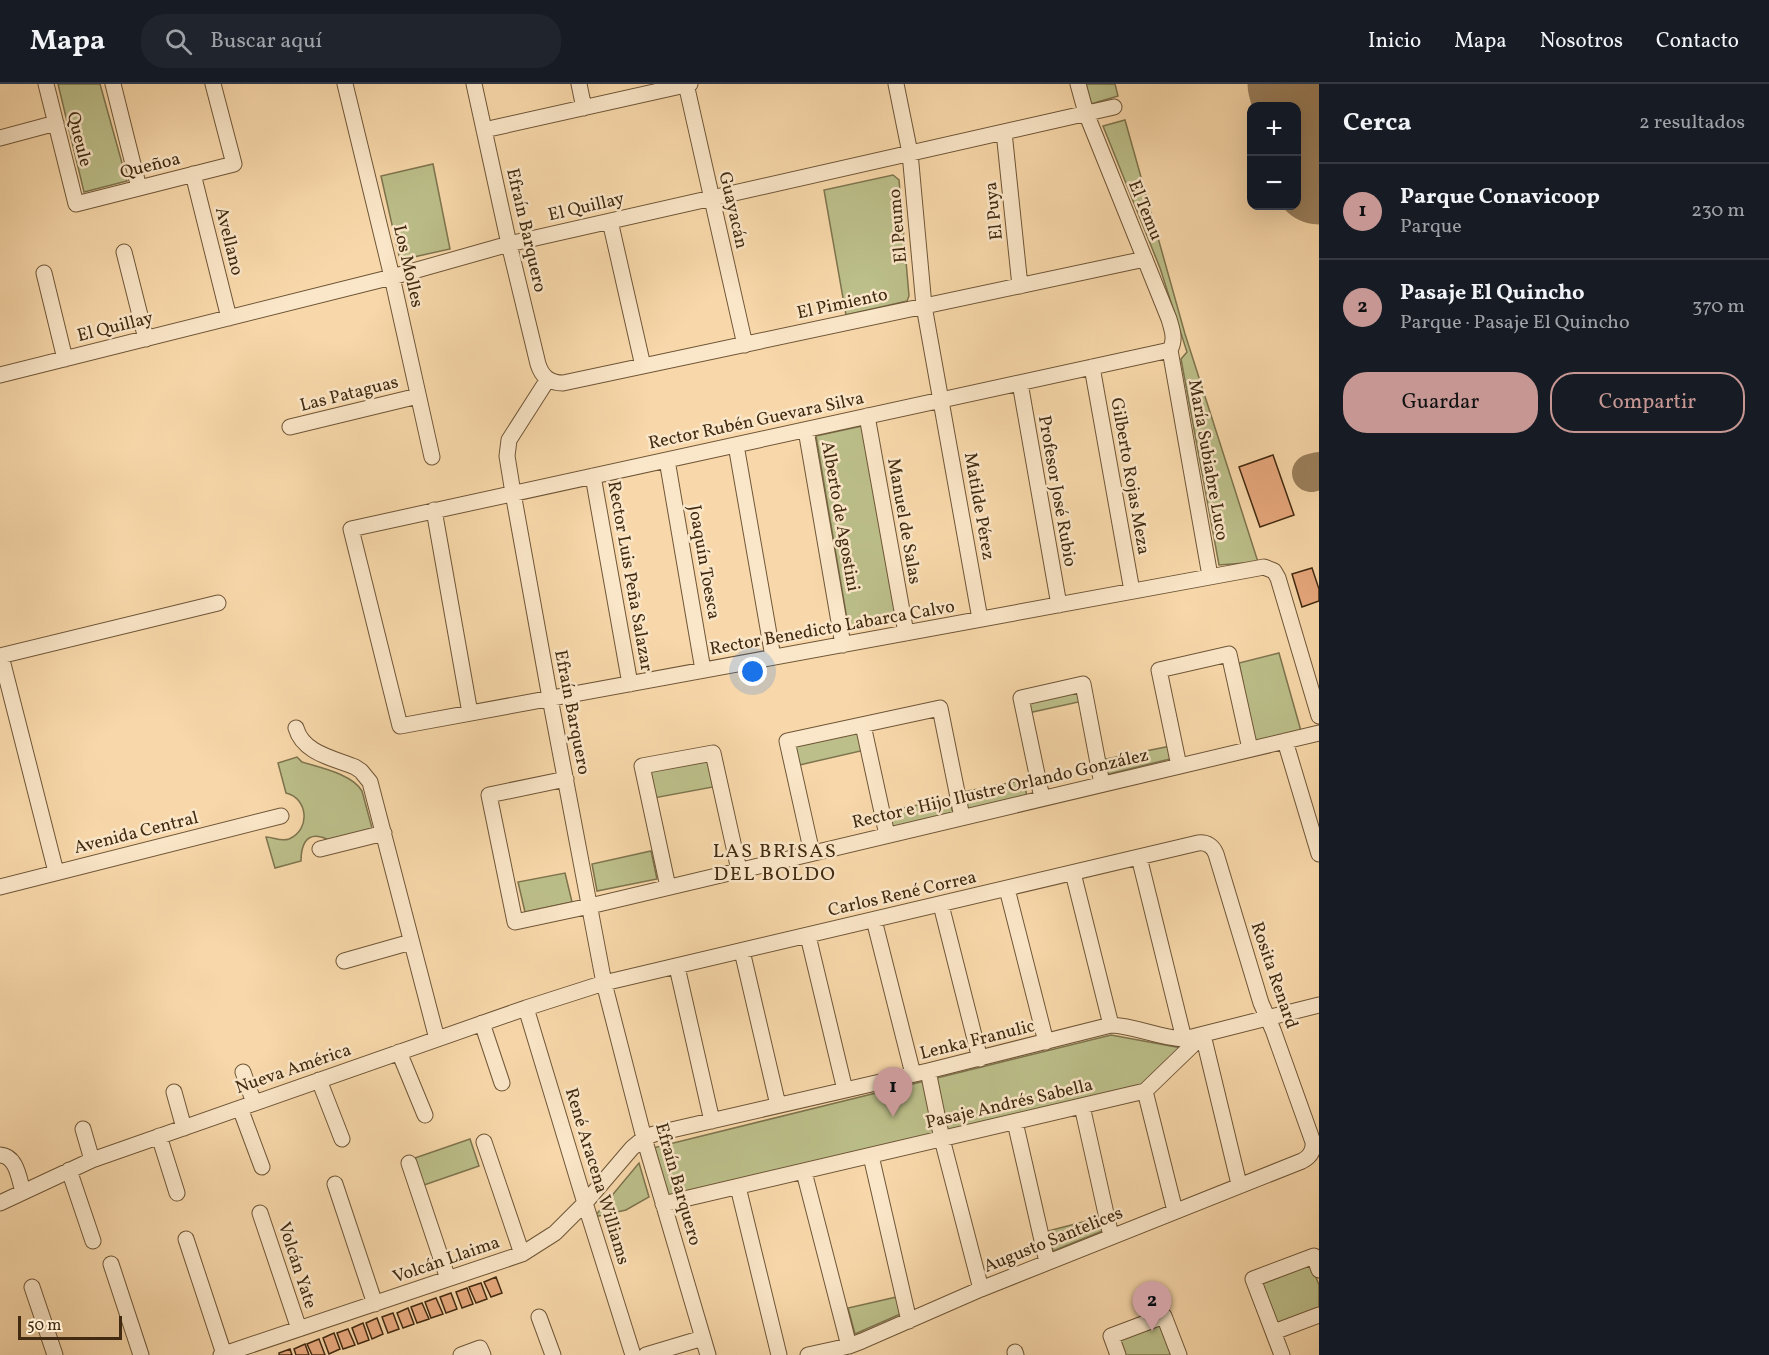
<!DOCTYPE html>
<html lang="es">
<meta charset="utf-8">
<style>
:root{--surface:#171b24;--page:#20242c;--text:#f1f3f6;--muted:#9ea1a6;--line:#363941;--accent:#c59692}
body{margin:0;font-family:Vollkorn,serif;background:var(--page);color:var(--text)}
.controls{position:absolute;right:18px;top:18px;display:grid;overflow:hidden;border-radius:12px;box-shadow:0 6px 24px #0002}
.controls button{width:54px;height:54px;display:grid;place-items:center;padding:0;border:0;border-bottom:2px solid var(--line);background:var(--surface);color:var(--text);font:30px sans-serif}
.scale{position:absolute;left:18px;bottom:15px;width:104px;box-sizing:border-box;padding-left:6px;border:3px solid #412a11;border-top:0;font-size:16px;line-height:21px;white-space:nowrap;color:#412a11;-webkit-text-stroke:4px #fae6c8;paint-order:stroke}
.you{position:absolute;left:753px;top:588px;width:21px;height:21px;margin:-15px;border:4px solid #fff;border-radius:50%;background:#1a73e8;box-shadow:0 0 0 9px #1a73e833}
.badge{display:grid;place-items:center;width:39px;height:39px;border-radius:50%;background:var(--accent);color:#111;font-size:20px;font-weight:700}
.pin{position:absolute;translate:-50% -50px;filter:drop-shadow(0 2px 3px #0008)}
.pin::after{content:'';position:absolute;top:32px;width:21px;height:18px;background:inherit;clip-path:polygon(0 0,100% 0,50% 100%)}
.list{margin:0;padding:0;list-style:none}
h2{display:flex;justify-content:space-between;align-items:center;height:78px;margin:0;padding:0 24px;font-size:26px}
h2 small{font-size:20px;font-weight:400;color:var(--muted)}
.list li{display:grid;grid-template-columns:39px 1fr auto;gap:18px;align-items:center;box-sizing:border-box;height:96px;padding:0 24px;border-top:2px solid var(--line)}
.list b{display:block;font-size:22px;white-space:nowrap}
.list p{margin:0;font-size:20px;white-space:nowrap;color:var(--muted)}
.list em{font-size:20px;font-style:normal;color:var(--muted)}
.actions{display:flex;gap:12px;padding:18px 24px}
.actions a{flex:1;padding:14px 0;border:2px solid var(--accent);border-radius:24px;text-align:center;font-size:21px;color:var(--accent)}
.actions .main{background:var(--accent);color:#111}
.icon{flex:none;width:33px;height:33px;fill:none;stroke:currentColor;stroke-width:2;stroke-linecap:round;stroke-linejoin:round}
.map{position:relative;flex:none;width:1319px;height:1271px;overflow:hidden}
header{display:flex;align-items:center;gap:36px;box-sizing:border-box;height:84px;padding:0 30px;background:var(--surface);border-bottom:2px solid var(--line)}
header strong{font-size:28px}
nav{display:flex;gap:33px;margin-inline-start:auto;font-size:21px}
.search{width:420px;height:54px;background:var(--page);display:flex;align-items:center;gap:15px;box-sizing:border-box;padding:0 21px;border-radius:24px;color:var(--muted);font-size:22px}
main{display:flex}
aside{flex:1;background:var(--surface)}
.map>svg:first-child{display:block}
.green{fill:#bcbf8a;stroke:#7e744e;stroke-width:1.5}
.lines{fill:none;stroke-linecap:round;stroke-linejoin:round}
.taxiway{stroke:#9c815e;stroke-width:38}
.runway{stroke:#9c815e;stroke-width:93}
.building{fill:#e8a97e;stroke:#412a11;stroke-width:1.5}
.street-casing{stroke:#6f5637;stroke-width:17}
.street{stroke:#fae6c8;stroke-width:15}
.labels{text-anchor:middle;stroke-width:5;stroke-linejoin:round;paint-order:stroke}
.street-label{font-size:18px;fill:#412a11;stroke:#fae6c8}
.neighbourhood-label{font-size:20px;letter-spacing:1.5px;fill:#412a11;stroke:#fae6c8}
</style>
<header>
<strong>Mapa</strong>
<div class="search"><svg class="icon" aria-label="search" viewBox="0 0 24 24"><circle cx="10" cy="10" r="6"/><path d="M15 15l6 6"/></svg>Buscar aquí</div>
<nav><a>Inicio</a><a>Mapa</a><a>Nosotros</a><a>Contacto</a></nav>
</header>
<main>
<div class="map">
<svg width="1319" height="1271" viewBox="0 0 1319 1271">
<rect width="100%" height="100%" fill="#f8d8aa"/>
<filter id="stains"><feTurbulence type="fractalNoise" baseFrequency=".00333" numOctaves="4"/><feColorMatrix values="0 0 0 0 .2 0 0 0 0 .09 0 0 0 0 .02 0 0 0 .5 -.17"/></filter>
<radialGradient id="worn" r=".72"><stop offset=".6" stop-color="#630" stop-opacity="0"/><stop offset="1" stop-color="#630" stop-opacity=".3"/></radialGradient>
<path class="green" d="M58,0h42l27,97 -43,11z
M1086,0h29l3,12 -27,8z
M1125,36l60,214 73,228 -39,3 -38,-206 6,-7 -27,-84 -57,-142z
M433,80l17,85 -50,11 -19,-84z
M893,91l6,5 10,116 -2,5 -61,14 -22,-125z
M862,342l35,196 -48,9 -33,-195z
M1279,569l22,78 -47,10 -15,-78z
M1080,603l3,14 -55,12 -3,-14z
M861,644l4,22 -70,16 -5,-23z
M1171,662l3,12 -69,17 -4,-15z
M297,673l5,5c19,6 50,12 60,29l10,37c-13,4 -28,10 -42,11 -4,1 -4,-1 -9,-2 -16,-4 -20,10 -20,24l-26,7 -9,-31c8,0 14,5 23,2 22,-9 19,-41 -3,-46l-8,-30z
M708,675l5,28 -59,11 -6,-27z
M1024,696l3,17 -60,14 -5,-19z
M949,715l5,17 -63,11 -4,-16z
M651,767l6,28 -60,12 -5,-27z
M565,789l7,29 -47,10 -7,-30z
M1111,951l76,14 -47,37 -474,111 -13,-49z
M470,1055l9,27 -55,19 -9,-27z
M639,1079l10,34 -23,13 -32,7z
M1102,1133l3,13 -52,21 -5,-20z
M1310,1178l9,23v24l-44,17 -17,-44z
M901,1212l4,16 -50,22 -7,-26z
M1161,1238l13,33h-51l-6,-16z"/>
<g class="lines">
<path class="taxiway" d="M1311,389l8,-2"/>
<path class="runway" d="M1294,0l25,94"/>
</g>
<path class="building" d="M1273,371l21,60 -34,12 -21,-60z
M1312,484l7,21v12l-17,6 -10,-33z
M496,1193l6,16 -11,4 -7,-15z
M481,1199l6,16 -11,4 -7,-16z
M467,1204l6,16 -11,4 -6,-16z
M451,1209l6,16 -11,4 -6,-16z
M436,1214l7,16 -12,4 -6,-16z
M422,1219l7,16 -12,4 -6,-16z
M408,1224l6,16 -11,4 -6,-15z
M393,1229l6,16 -11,4 -6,-16z
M377,1234l6,16 -11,5 -6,-16z
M363,1239l6,17 -11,4 -6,-16z
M348,1245l7,16 -12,4 -6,-16z
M334,1249l6,16 -11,5 -6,-16z
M319,1255l6,16h-13l-5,-11z
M305,1260l4,11h-13l-2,-6z
M290,1265l2,6h-13v-2z"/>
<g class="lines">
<defs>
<path id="street" d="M46,0l30,120 158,-40 -21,-80
M113,0l26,104
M345,0l47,193 40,180
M474,0l35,160 29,120c4,13 12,19 25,19l80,-17 502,-107
M579,0l5,24
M686,0l59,261
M896,0l14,69 14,153 56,313
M1078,0l8,29 83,206c3,11 7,20 1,31
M484,46l206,-46
M1004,48l16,154
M0,54l56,-15
M193,90l36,144
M610,137l33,145
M124,168l22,87
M44,189l21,86
M1170,266l-819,179 49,197 864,-159 10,4 4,7 41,138
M1170,266l40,226
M1092,283l40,224
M0,291l392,-98 117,-33 605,-137
M548,295l-39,61 -2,16 6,37 37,205 54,285 40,155 64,217
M1020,299l39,222
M867,332l39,217
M290,343l128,-31
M806,346l37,215
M736,361l37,212
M667,376l36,210
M593,392l37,208
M434,426l36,203
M0,572l218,-53
M1,572l55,216
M863,641l24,110
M296,644c7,25 37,30 59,39l6,4 9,11 67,257
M1285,657l34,113
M1179,682l-20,-96 70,-16 21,95
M566,695l-77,16 26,127 75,-16 729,-173
M1042,714l-21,-100 62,-14 19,100
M320,765l64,-16
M812,769l-25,-112 153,-33 22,109
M1139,773l45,182
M1073,789l38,152
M0,803l281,-71
M668,803l-26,-121 71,-13 26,117
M1007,805l39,153
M941,821l39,154
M874,836l39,154
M808,852l37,154
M742,867l36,154
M344,877l67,-19
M677,883l35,154
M526,924l59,195 48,152
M482,939l20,60
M1203,951l36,149
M399,968l26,63
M928,987l14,68 39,150
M243,988l11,31
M319,996l23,59
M1145,1007l30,120
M174,1008l10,36
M1082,1022l29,130
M240,1024l22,59
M1015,1038l32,140
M83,1045l9,31
M159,1052l18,57
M484,1058l38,112
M0,1071c17,1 19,24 23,37
M871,1072l38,165
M409,1079l39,116
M69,1086l24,71
M804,1088l45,174
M335,1100l40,120
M738,1103l41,168
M0,1119l92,-43 434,-152 78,-25 594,-140c9,-1 15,3 18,11l45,149 12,27 40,112c1,9 -3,15 -11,19l-321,128 -119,52 -13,5 -41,9
M663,1120l482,-113 58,-56
M260,1129l39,116
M186,1155l38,115
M111,1180l30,91
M32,1203l23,68
M539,1233l14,38
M1274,1248l45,-17
M1015,1268l1,3
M221,1271l301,-101 33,-21 30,-30 47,-55 12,-10 10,-4 274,-63 183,-46c25,1 48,13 73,14l135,-34
M461,1271l19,-7 3,7
M646,1271l57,-17
M1118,1271l-7,-19 53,-20 15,39
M1282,1271l-29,-76 61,-23 5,14"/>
</defs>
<use href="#street" class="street-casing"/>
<use href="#street" class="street"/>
</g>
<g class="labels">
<g class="street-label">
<text transform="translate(80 55) rotate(76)" y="6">Queule</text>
<text transform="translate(150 81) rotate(-14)" y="6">Queñoa</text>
<text transform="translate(586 122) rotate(-13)" y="6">El Quillay</text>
<text transform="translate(734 126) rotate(77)" y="6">Guayacán</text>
<text transform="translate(1146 126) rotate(68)" y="6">El Temu</text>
<text transform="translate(993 127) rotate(-96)" y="6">El Puya</text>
<text transform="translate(897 142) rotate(-95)" y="6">El Peumo</text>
<text transform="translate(527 146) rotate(77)" y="6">Efraín Barquero</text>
<text transform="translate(230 157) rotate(76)" y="6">Avellano</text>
<text transform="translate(409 182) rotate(77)" y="6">Los Molles</text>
<text transform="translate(842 219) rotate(-12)" y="6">El Pimiento</text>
<text transform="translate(115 242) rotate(-14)" y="6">El Quillay</text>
<text transform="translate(349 309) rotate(-14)" y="6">Las Pataguas</text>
<text transform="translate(756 336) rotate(-12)" y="6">Rector Rubén Guevara Silva</text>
<text transform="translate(1209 376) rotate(80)" y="6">María Subiabre Luco</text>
<text transform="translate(1131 392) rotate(80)" y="6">Gilberto Rojas Meza</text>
<text transform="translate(1058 407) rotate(80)" y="6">Profesor José Rubio</text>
<text transform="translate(980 422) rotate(80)" y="6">Matilde Pérez</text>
<text transform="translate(841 432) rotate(80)" y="6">Alberto de Agostini</text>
<text transform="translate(905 437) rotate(80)" y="6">Manuel de Salas</text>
<text transform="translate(705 478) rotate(80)" y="6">Joaquín Toesca</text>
<text transform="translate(631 492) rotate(80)" y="6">Rector Luis Peña Salazar</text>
<text transform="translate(832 543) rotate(-10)" y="6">Rector Benedicto Labarca Calvo</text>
<text transform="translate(573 628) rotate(79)" y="6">Efraín Barquero</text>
<text transform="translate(1000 704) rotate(-13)" y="6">Rector e Hijo Ilustre Orlando González</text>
<text transform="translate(136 748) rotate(-14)" y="6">Avenida Central</text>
<text transform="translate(902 809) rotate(-13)" y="6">Carlos René Correa</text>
<text transform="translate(1275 891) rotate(71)" y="6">Rosita Renard</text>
<text transform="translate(977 955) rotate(-14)" y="6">Lenka Franulic</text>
<text transform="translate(293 984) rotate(-19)" y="6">Nueva América</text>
<text transform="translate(1009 1019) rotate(-13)" y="6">Pasaje Andrés Sabella</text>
<text transform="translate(598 1092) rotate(73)" y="6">René Aracena Williams</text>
<text transform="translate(679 1100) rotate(74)" y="6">Efraín Barquero</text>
<text transform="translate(1053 1155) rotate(-22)" y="6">Augusto Santelices</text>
<text transform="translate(446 1175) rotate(-19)" y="6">Volcán Llaima</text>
<text transform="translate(298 1181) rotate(72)" y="6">Volcán Yate</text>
</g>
<g class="neighbourhood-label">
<text x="775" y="773">LAS BRISAS<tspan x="775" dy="23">DEL BOLDO</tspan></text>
</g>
</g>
<rect width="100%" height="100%" filter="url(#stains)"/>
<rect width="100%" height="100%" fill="url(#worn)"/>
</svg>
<div class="controls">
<button>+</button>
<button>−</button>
</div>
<div class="scale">50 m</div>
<div class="you"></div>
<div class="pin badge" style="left:893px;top:1033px">1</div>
<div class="pin badge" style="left:1152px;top:1247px">2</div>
</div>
<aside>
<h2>Cerca<small>2 resultados</small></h2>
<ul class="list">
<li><span class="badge">1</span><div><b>Parque Conavicoop</b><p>Parque</p></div><em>230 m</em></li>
<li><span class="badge">2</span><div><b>Pasaje El Quincho</b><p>Parque · Pasaje El Quincho</p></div><em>370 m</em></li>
</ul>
<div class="actions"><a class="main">Guardar</a><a>Compartir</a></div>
</aside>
</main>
